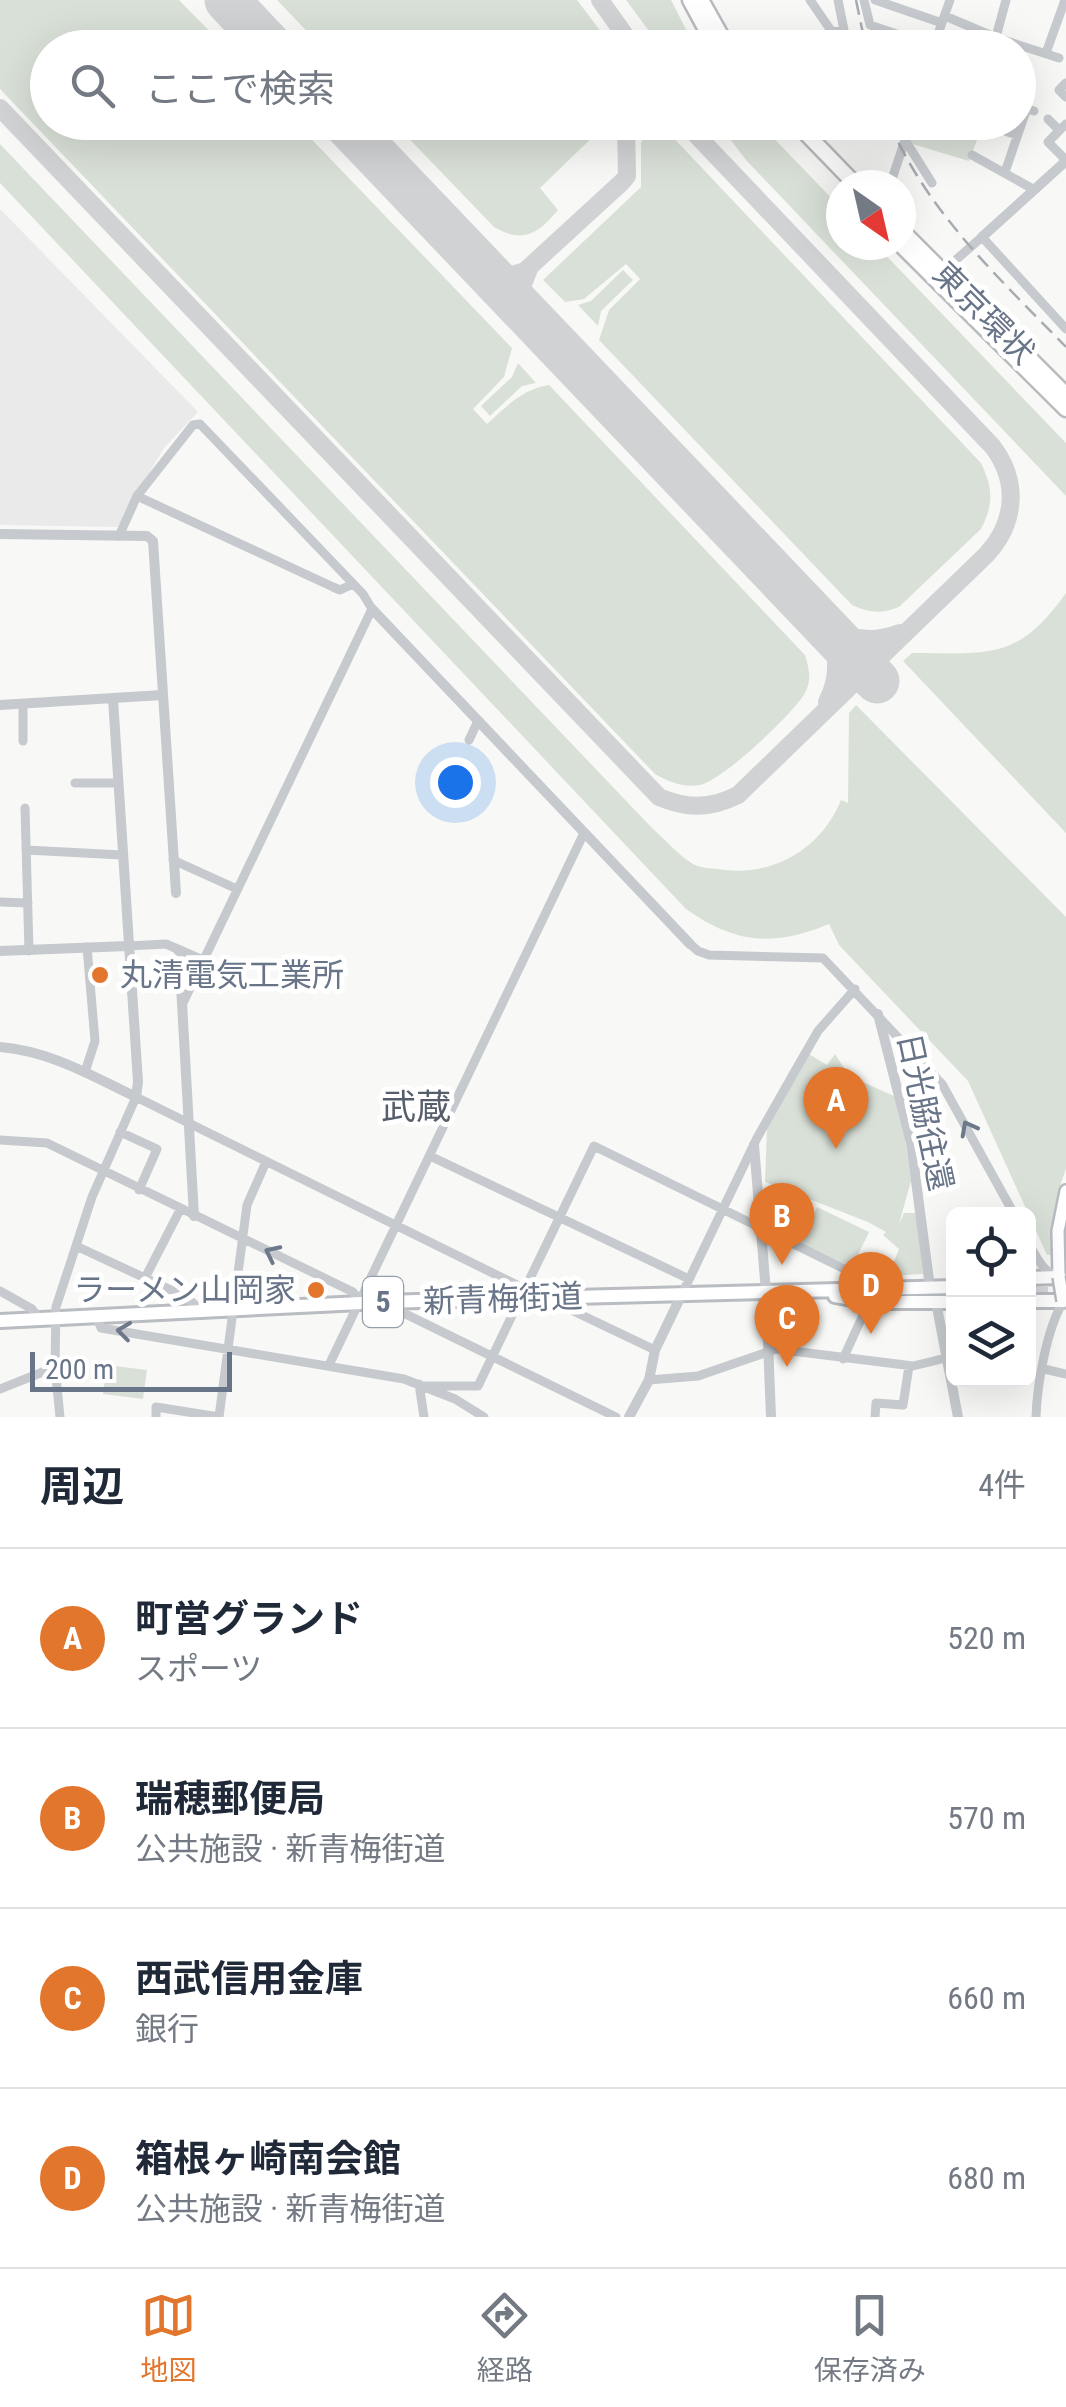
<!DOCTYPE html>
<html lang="ja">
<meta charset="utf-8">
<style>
:root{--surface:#fff;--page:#f6f6f7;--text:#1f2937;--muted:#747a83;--line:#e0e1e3;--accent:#e2762d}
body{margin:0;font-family:"Roboto Condensed","Noto Sans JP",sans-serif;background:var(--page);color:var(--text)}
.controls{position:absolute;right:30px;bottom:30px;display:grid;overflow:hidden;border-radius:15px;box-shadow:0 10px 40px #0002}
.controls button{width:90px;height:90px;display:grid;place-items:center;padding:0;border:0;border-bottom:2px solid var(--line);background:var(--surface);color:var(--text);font:50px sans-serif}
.compass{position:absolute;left:826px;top:170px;width:90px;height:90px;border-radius:50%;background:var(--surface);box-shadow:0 10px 40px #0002;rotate:146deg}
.scale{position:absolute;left:30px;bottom:25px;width:202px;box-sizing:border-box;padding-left:10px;border:5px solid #687487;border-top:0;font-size:28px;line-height:35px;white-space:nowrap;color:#687487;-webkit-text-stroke:8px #fff;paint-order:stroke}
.you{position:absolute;left:455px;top:782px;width:35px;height:35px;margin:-25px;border:8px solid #fff;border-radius:50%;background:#1a73e8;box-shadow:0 0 0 15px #1a73e833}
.badge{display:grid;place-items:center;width:65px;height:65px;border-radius:50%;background:var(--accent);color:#fff;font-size:32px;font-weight:700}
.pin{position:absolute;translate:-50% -82px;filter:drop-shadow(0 2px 5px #0008)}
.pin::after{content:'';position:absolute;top:52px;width:35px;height:30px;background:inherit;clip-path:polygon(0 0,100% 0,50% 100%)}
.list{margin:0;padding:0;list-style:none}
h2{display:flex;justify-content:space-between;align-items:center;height:130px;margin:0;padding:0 40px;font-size:42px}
h2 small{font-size:32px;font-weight:400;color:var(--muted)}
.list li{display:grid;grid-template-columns:65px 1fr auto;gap:30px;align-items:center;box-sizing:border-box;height:180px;padding:0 40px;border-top:2px solid var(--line)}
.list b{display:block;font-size:38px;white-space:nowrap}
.list p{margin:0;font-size:32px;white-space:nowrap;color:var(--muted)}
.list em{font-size:32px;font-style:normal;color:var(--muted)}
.icon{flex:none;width:55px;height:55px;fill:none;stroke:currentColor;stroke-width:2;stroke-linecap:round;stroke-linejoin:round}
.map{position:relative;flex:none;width:1066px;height:1417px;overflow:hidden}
.search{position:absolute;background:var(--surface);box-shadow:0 10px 40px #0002;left:30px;right:30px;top:30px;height:110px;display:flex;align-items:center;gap:25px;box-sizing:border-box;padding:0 35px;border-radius:55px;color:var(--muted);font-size:38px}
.sheet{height:850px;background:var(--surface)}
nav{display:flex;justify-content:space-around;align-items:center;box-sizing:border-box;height:140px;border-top:2px solid var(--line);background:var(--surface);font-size:28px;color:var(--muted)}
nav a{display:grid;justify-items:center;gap:5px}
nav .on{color:var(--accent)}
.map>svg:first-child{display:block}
.built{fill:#e9eae9}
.green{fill:#d9e0d7}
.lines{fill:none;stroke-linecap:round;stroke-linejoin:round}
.taxiway{stroke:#d0d2d4;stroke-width:18}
.runway{stroke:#d0d2d4;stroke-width:45}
.primary-tunnel{stroke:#d4d8da;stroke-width:12;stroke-dasharray:12 6;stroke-linecap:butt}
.secondary-casing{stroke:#b8bcc2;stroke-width:16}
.primary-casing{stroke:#b9bcc1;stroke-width:18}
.trunk-casing{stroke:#b9bbbf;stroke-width:19}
.minor{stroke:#c6c9cd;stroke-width:9}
.tertiary{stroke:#c6c9cd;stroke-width:10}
.secondary{stroke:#fff;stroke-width:11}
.primary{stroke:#fff;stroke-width:12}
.trunk{stroke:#fff;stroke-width:14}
.rail{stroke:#a7abb2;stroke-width:2.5;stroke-dasharray:15 8;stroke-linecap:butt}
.secondary-bridge-casing{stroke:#b8bcc2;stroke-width:16;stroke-linecap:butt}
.secondary-bridge{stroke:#fff;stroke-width:11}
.oneway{stroke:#6d788a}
.poi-dot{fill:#e2762d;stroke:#fff;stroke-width:4}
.labels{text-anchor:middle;stroke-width:10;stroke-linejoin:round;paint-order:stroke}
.shield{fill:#fff;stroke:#959eab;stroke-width:2.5}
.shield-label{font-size:30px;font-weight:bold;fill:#687487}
.street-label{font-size:32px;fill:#687487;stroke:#fff}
.poi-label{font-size:32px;fill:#687487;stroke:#fff;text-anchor:start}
.neighbourhood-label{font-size:35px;fill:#565e6c;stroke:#fff}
</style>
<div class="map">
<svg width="1066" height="1417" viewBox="0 0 1066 1417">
<rect width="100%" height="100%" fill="#f8f9f6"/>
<path class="built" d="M0,209l198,203 -35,37 -45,78 -118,-2z"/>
<path class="green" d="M0,0h179l46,47 -177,1v74l248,1 216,225 -8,29 -31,32 14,15c19,-17 35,-35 62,-39l256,270c4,13 7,25 0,38 -11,20 -83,88 -105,92 -17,3 -31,-3 -45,-11l-655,-685z
M277,0h300l28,37v10h-283z
M626,0h45l24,47h-34z
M915,122l62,18 -8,21 -60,-18z
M394,123l209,-1v5l-63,61 18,22c-20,24 -35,34 -64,17z
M718,123h41l82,85v37h35l190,198v53l-320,-336z
M656,130l12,2 313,331c12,25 13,41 0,66l-82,78c-18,7 -29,6 -47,-2l-253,-265 10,-30 31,-31 -14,-15 -42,35 -19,3 -22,-22 98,-93v-44l5,-9z
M0,144l652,684c13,11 27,28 41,36 8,5 22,4 31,6 50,6 98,-22 117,-70l7,3 1,-90 7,-8 210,212v252c-11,28 -15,56 -14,86h-5l-79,-174 -129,-136 -10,-21c-56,23 -93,20 -143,-15l-686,-726z
M623,270l10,10 -32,31 -3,15 -20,-21 13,-4z
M518,363l18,20 -14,3 -32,30 -9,-10 31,-29z
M1066,593v240l-163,-172 9,-8c76,0 105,9 154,-60z
M809,1054l18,11 8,-11 14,22 45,20 11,43 6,42 -12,43 5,-11h12l7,61 -35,2 11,-27 -16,-14 3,-3 -18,-10 -103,-40 2,-54z
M817,1207l52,25 -17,35 -52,-24z
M107,1365l40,5 -4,29 -40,-5z"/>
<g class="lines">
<path class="taxiway" d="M600,0l34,48
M0,108l659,689c28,12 51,12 79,-2l248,-240c30,-32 33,-73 7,-108l-309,-325
M485,271l20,6 20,-6 97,-89 5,-6 -1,-54
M524,311l-4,-19 9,-23
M819,619c19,27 23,53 8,83
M826,625c23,16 48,18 74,8"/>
<path class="runway" d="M227,0l45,48
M344,122l533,559"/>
<path class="primary-tunnel" d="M1036,1293h30"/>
<defs>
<path id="secondary" d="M1059,1277l-1,-46 8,-40"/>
<path id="primary" d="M1028,1278l31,-1
M835,1296l34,6h85
M1028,1301h35
M0,1321l381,-19 573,-15"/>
<path id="trunk" d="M690,0l26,48
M701,0l27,48
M795,122l61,63
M901,230l165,165
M901,245l165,164"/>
</defs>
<use href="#secondary" class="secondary-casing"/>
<use href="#primary" class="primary-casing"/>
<use href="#trunk" class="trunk-casing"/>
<path class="minor" d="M810,0l22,32 12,-2 -6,-30
M864,0l6,25 68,23
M875,0l67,23
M945,16l52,22 62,20
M933,48l17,-48
M993,48l13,-48
M1046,53l19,-53
M1066,83l-7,7 7,7
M1018,106l16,5
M1048,119l11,11
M977,122l40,13
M1066,124l-18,18 18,18
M905,140l27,43
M972,155l61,34
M1005,172l22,-64
M890,185l21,-63
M942,272l40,-35 84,92
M137,496l196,91 7,3 13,-6
M119,536l18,-40 56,-71 7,-1 163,170 9,15
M469,740l9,-19
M23,741v-36
M75,783h42
M25,808l4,143
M26,850l96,5
M173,860l64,29
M0,902l28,1
M690,944l8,7 11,4 114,3 119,126 72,130
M128,946l38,-2 37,16
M183,1003l189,-394
M85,1072l10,-31 -8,-94
M120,1132l37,17 -18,41
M0,1140l47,3 306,149 7,11
M430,1156l259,123
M1028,1242c9,16 17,36 38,35
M76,1246l110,51 16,14
M145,1278l35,-68
M0,1291l32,18 8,10
M682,1294l75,-156 38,-67 23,-40 37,-42
M556,1299l11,9 88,42
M381,1302l235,115
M96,1316l5,12 303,51 51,20 29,18
M843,1359l26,-57
M329,1365l255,-532
M1044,1369l22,5
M649,1380l49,-4 78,-27 137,17 33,-8
M419,1384l5,33
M424,1386h54l116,-240 275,135
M0,1389l55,-22
M60,1417l-5,-50 1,-60 36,-110 44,-100 389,192
M156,1417v-10l63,10
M219,1417l28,-212 19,-43
M875,1417l1,-14 27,2 6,-39
M1036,1417c1,-32 11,-91 28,-116"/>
<path class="tertiary" d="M982,237l84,-76
M0,534l147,2 6,5 23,352
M372,609l318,335
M0,705l162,-10
M179,950l15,266
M0,951l128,-5
M878,1014l33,129 18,137
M0,1047c50,4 92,29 136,50l2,-15 -25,-383
M754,1145l12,147 5,125
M936,1302l22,115
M629,1417l20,-37 6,-30 27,-56"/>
<use href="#secondary" class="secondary"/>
<use href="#primary" class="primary"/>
<use href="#trunk" class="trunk"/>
<path class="rail" d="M856,0l10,48
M889,122c38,90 111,157 177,225"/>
<defs>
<path id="secondary-bridge" d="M1059,1277l4,24"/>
</defs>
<use href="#secondary-bridge" class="secondary-bridge-casing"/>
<use href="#secondary-bridge" class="secondary-bridge"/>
</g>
<defs><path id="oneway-chevron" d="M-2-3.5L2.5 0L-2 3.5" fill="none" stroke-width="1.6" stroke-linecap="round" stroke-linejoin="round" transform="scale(2.5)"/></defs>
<g class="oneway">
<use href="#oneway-chevron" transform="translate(968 1128) rotate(-118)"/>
<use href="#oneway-chevron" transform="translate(272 1253) rotate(-154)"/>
<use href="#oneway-chevron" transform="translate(124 1331) rotate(-173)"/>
</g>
<g class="poi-dot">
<circle cx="100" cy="975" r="10"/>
<circle cx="316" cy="1290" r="10"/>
</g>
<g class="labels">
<rect class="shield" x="363" y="1277" width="40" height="50" rx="8"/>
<g class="shield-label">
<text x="383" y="1312">5</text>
</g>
<g class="street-label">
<text transform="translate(984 313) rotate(45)" y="11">東京環状</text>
<text transform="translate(925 1112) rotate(78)" y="11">日光脇往還</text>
<text transform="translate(503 1299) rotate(-2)" y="11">新青梅街道</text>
</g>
<g class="poi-label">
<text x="120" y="986">丸清電気工業所</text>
<text x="296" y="1301" text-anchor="end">ラーメン山岡家</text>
</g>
<g class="neighbourhood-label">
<text x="416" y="1119">武蔵</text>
</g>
</g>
</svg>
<div class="controls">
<button><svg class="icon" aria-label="locate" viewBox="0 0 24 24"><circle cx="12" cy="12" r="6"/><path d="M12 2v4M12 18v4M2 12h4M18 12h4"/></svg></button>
<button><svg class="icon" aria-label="layers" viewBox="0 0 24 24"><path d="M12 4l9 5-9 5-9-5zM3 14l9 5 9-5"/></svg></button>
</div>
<svg class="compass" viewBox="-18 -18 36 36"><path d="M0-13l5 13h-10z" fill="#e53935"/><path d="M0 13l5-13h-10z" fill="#747a83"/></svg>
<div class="scale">200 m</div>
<div class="you"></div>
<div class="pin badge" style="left:836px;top:1149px">A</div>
<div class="pin badge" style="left:782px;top:1265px">B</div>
<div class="pin badge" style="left:787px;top:1367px">C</div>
<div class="pin badge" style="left:871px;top:1334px">D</div>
<div class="search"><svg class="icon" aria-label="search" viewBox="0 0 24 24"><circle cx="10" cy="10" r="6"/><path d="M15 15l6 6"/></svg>ここで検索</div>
</div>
<section class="sheet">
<h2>周辺<small>4件</small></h2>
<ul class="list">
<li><span class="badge">A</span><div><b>町営グランド</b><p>スポーツ</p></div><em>520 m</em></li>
<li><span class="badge">B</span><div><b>瑞穂郵便局</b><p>公共施設 · 新青梅街道</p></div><em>570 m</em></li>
<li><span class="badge">C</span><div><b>西武信用金庫</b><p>銀行</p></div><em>660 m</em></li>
<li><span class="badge">D</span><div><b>箱根ヶ崎南会館</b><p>公共施設 · 新青梅街道</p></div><em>680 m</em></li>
</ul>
</section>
<nav>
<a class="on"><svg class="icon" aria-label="map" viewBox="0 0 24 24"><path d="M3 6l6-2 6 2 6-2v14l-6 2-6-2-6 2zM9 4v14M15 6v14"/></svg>地図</a>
<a><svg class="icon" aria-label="directions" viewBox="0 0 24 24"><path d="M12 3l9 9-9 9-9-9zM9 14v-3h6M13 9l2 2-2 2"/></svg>経路</a>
<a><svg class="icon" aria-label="saved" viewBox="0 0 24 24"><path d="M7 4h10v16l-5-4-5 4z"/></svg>保存済み</a>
</nav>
